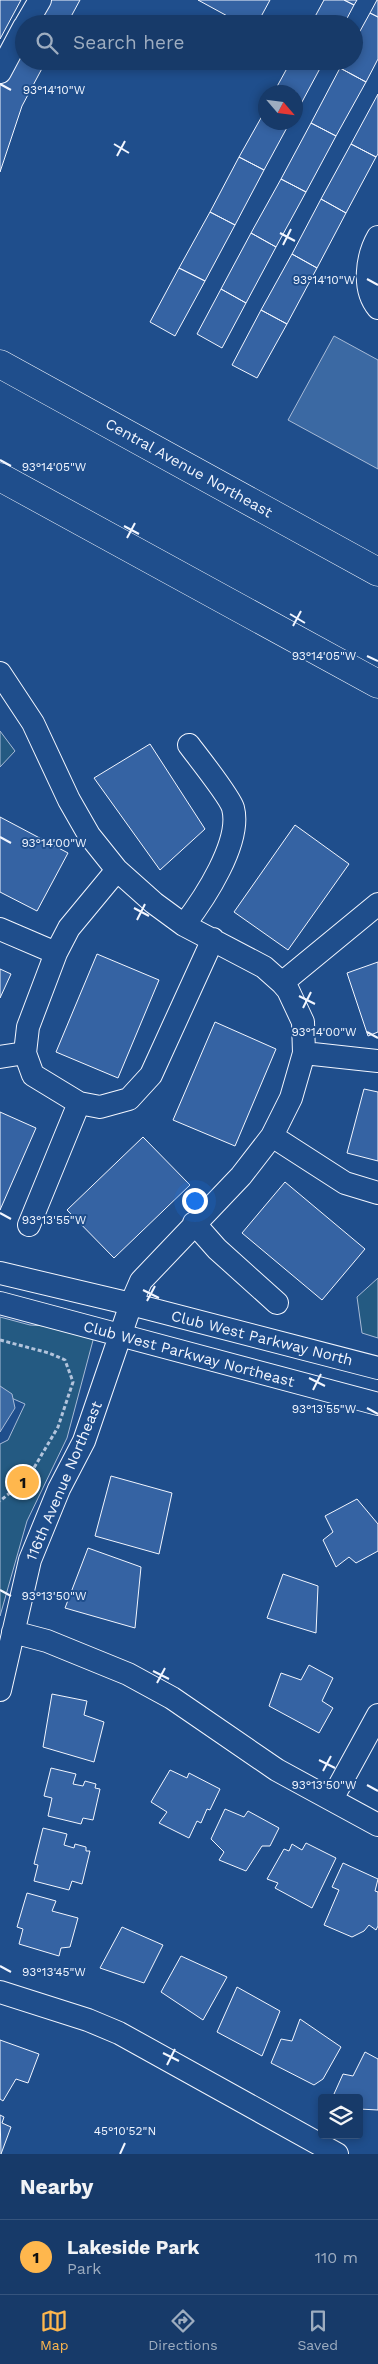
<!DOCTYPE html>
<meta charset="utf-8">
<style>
:root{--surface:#173a69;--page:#20416f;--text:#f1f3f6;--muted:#9eadc0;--line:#36547d;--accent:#ffb74d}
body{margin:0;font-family:"Work Sans",sans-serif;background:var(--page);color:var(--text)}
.controls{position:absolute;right:15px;bottom:15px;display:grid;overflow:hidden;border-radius:5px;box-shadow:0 2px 8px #0003}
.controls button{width:45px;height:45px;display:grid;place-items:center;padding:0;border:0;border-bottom:1px solid var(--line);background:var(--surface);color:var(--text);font:25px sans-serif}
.compass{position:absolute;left:258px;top:85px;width:45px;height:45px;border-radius:50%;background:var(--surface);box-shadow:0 2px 8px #0003;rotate:118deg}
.you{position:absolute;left:194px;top:1200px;width:18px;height:18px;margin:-12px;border:4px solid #fff;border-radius:50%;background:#1a73e8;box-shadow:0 0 0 8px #1a73e833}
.badge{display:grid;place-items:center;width:32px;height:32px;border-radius:50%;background:var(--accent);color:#111;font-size:16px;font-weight:700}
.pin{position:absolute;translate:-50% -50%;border:2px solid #fff;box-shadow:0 1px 5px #0006}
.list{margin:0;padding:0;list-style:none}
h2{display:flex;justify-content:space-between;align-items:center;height:65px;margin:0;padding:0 20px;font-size:21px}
h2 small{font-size:16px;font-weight:400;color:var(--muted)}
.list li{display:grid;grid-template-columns:32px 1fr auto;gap:15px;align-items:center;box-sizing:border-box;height:75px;padding:0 20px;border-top:1px solid var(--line)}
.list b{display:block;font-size:19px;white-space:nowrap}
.list p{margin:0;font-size:16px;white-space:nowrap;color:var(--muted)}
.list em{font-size:16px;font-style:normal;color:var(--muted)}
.icon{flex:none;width:28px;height:28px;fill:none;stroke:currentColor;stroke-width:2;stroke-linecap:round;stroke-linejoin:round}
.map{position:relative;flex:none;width:378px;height:2154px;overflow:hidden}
.search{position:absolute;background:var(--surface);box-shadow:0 2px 8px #0003;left:15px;right:15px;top:15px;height:55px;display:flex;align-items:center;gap:12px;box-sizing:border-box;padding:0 18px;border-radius:28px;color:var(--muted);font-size:19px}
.sheet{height:140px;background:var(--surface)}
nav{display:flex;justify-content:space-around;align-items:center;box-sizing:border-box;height:70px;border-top:1px solid var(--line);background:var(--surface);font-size:14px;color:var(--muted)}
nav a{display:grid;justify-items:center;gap:2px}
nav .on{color:var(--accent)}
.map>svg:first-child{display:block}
.green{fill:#245a82;stroke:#a8bbd7}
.water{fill:#3b69a3;stroke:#a8bbd7}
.building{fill:#3563a3;stroke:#f2f6ff}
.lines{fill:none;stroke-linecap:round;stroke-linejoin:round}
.minor-casing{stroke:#f2f6ff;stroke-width:24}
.highway-casing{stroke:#f2f6ff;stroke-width:29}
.path{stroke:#b3c4dc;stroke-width:3;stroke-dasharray:4 2.5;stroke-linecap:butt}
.minor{stroke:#1f4e8c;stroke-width:22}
.highway{stroke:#1f4e8c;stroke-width:28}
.ticks{fill:none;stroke:#f2f6ff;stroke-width:2}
.labels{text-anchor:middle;stroke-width:4;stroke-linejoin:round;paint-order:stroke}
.street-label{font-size:15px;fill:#f2f6ff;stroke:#1f4e8c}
.ticks-label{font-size:12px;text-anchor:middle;fill:#f2f6ff;stroke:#1f4e8c;stroke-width:4;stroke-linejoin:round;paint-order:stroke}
</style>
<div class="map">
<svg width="378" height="2154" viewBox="0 0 378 2154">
<rect width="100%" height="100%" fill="#1f4e8c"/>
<path class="green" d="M0,731l15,20 -15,16z
M378,1278v60l-16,-5 -5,-36z
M0,1317l30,8 66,4 -29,109 -40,83 -27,95v-172l8,-4 17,-36 -25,-11z"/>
<path class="water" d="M334,336l44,24v109l-90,-49z
M0,1386l12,8 3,14 -15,24z"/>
<path class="building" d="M0,0h21l-21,39z
M46,0h34l-13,24h-34z
M198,0h72l-13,24h-15z
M324,0h20l10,5 -10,19h-33z
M344,0h13l-3,5z
M377,0h1v17l-8,-4z
M370,13l8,4v42l-12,23 -26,-14 4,-7h10v-19z
M24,41v20h22l-24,45 -22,66v-88z
M291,61h33l-28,52v-21h-22z
M340,68l26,14 -30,54 -25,-13z
M378,94v60l-2,3 -25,-13z
M266,109v13h24l-26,48 -25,-13z
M311,123l25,13 -30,56 -25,-13z
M351,144l25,13 -30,56 -25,-14z
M239,157l25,13 -29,55 -25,-13z
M281,179l25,13 -30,55 -25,-14z
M321,199l25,14 -29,55 -25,-14z
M210,212l25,13 -30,56 -26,-13z
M251,233l25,14 -30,56 -25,-14z
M292,254l25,14 -30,56 -26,-14z
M179,268l26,13 -30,55 -25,-14z
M221,289l25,14 -24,45 -25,-14z
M261,310l26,14 -30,54 -25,-13z
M150,744l55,85 -45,41 -66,-92z
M0,817l68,36 -31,58 -37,-19z
M295,825l54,39 -61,86 -54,-38z
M97,954l62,26 -41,98 -62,-26z
M378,962v70l-10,4 -21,-63z
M0,969l11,5 -11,24z
M215,1022l61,27 -41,97 -62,-26z
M364,1089l14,3v69l-31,-8z
M0,1112l36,16 -36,82z
M143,1137l47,48 -76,73 -47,-48z
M285,1182l80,67 -43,51 -80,-67z
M111,1476l61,17 -13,61 -64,-18z
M357,1499l21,25v27l-22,12 -7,-6 -13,10 -13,-27 10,-8 -8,-16z
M88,1548l53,19 -6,61 -70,-20z
M283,1574l35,12 -2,47 -49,-15z
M309,1665l24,13 -11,23 11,7 -14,25 -50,-27 12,-33 20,7z
M52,1694l35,7 -3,14 20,7 -10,40 -51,-15z
M51,1768l25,6 -3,10 10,2 2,-5 11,3 -1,4 5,1 -7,31 -10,-2 -2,6 -33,-8 4,-18 -8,-2z
M170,1770l17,8 2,-5 31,16 -10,21 -3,-1 -6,14 -4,-2 -8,17 -30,-15 8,-11 -16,-10z
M225,1809l19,8 4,-6 31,17 -9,18h-8l-16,25 -27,-11 5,-8 -13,-13z
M43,1828l24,6 -3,11 10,3 1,-4 11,3v4h4l-8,33 -10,-3 -3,9 -35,-9 4,-16 -4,-1z
M306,1843l30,15 -24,50 -37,-20 3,-5 -11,-4 17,-30 5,2 3,-7 10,6z
M343,1863l35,16 -3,12 3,1v34l-2,4 -7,-5 -5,6 -12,6 -28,-12 15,-35 -7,-3z
M27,1893l29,8 -4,10 26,7 -8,29 -9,1 -2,8 -40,-12 4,-15 -6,-2z
M122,1927l41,18 -19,38 -44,-15z
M181,1956l46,21 -24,43 -42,-28z
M237,1987l43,24 -18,45 -45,-24z
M300,2019l41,28 -18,32 -9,6 -43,-22 10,-24 11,2z
M0,2040l39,14 -11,29 -12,-4 -13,22 -3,-2z
M365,2052l13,7v51l-19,-1v-11h-20l-5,-4 9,-20 10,2z
M0,2115l4,2 -2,6 9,4 -10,27z"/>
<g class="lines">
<defs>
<path id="minor" d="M26,24l14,-24
M0,72l24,-45
M378,237c-11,19 -16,52 0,71
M0,673l33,50 36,77 20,35 28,35 37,33 30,22 80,42 18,16 6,7 15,32 1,31 -13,45 -19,38 -31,40 -100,105 -10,23 -47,137 -25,48 -29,71 -30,130
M117,870l-48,58 -13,25 -28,74 -3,26 8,22 46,28 21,4 29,-8 22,-24 62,-136
M184,925c20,-26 58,-83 49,-117 -3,-11 -35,-51 -44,-63
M0,929l56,24
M282,983l96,-79
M304,1053l74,8
M0,1057l25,-4
M272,1136l73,47 33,10
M194,1223l23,26 60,54
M29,1225l50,-122
M0,1273l131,31 247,64
M0,1303l378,101
M13,1632l34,9 81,33 44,24 105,72 101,55
M332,1799l46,-84
M0,1992l88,28 31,13 218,121"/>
<path id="highway" d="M0,364l378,208
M0,477l378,207"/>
</defs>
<use href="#minor" class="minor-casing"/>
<use href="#highway" class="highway-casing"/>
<path class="path" d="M0,1340l49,13 16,7 8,22 -15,45 -30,51 -28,23"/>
<use href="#minor" class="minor"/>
<use href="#highway" class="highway"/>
</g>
<path class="ticks" d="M0,84l11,6M114,144l15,9M117,156l8,-15M280,233l15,8M283,245l8,-16M367,279l11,6M0,460l11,6M124,526l15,8M127,538l8,-15M290,614l15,9M293,626l8,-15M367,656l11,5M0,837l11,6M134,908l15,8M137,920l8,-16M299,996l16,8M303,1008l8,-16M367,1032l11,6M0,1213l11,6M143,1290l16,8M147,1301l8,-15M309,1378l16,8M313,1390l8,-16M367,1408l11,6M0,1590l11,6M153,1671l16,8M157,1683l8,-15M319,1760l16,8M323,1771l8,-15M367,1785l11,6M0,1966l11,6M163,2053l16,8M167,2065l8,-16M120,2154l5,-11"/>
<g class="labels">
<g class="street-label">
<text transform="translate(189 468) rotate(29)" y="5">Central Avenue Northeast</text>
<text transform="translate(262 1338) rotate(14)" y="5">Club West Parkway North</text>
<text transform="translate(189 1354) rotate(15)" y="5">Club West Parkway Northeast</text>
<text transform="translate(64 1481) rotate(-67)" y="5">116th Avenue Northeast</text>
</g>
</g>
<g class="ticks-label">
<text x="54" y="94">93°14'10"W</text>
<text x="324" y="284">93°14'10"W</text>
<text x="54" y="471">93°14'05"W</text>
<text x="324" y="660">93°14'05"W</text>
<text x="54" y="847">93°14'00"W</text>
<text x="324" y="1036">93°14'00"W</text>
<text x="54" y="1224">93°13'55"W</text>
<text x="324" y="1413">93°13'55"W</text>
<text x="54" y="1600">93°13'50"W</text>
<text x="324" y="1789">93°13'50"W</text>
<text x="54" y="1976">93°13'45"W</text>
<text x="125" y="2135">45°10'52"N</text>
</g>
</svg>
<div class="controls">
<button><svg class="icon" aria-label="layers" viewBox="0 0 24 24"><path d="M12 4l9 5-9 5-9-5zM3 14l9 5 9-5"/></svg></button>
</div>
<svg class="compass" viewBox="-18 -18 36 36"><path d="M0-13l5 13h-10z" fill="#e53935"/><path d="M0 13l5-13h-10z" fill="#9eadc0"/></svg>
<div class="you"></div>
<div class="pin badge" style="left:23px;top:1482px">1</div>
<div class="search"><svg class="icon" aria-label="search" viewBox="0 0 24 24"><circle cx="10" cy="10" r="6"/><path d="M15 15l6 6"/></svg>Search here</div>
</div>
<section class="sheet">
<h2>Nearby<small></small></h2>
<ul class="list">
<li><span class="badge">1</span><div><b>Lakeside Park</b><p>Park</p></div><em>110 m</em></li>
</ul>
</section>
<nav>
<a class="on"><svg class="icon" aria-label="map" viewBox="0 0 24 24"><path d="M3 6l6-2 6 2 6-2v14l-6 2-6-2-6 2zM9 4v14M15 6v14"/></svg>Map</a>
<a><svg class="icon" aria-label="directions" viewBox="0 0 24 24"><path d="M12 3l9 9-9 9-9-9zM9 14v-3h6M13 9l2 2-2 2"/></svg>Directions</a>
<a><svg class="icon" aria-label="saved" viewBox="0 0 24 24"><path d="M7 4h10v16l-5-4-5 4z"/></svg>Saved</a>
</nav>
